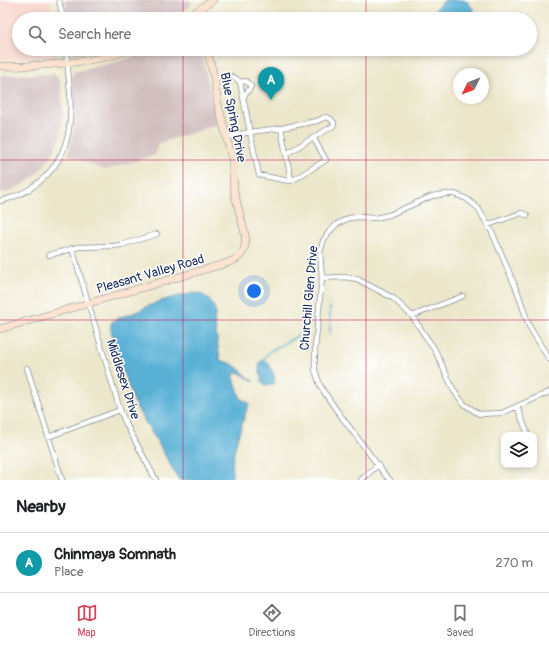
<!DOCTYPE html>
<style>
:root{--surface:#fff;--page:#f2f2f2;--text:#202124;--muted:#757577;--line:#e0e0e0;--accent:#d1495b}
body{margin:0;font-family:Pangolin,sans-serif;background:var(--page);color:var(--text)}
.controls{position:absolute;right:12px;bottom:12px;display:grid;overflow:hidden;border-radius:8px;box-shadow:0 2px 6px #0003}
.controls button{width:36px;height:36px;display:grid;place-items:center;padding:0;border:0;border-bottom:1px solid var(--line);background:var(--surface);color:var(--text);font:20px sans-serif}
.compass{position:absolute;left:453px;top:68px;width:36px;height:36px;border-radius:50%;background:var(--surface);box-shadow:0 2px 6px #0003;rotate:228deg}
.you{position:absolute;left:254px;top:291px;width:14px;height:14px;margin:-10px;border:3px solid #fff;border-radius:50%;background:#1a73e8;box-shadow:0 0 0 6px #1a73e833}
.badge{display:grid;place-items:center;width:26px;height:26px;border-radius:50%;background:var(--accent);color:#fff;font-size:13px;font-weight:700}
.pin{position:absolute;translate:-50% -33px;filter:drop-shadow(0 1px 2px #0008)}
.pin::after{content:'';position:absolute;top:21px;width:14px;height:12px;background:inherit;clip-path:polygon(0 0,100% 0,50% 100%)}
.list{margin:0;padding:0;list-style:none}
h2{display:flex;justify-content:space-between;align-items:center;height:52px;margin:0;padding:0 16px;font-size:17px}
h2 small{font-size:13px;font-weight:400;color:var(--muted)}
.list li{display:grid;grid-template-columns:26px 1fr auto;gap:12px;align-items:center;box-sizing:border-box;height:60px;padding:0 16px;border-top:1px solid var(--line)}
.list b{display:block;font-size:15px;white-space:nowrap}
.list p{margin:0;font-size:13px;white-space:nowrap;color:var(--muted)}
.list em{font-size:13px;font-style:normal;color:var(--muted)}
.icon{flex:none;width:22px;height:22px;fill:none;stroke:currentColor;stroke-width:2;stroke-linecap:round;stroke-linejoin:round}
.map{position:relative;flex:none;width:549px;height:480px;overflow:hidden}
.search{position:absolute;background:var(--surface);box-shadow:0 2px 6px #0003;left:12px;right:12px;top:12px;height:44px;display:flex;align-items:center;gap:10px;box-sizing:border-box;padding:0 14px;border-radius:22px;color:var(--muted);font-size:15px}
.sheet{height:112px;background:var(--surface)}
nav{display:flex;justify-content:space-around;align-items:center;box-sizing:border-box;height:56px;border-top:1px solid var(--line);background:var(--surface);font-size:11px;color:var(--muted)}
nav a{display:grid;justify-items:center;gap:2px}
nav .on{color:var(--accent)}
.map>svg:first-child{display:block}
.built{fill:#f7d1c7}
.industrial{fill:#d2bfc0}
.water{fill:#58b0d5;stroke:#3a709a}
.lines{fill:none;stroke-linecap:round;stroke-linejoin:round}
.stream{stroke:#58b0d5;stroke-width:1.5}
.street-casing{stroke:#848b94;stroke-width:6}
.secondary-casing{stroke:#848b94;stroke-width:8}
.street{stroke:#fff;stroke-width:4.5}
.secondary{stroke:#fde4d1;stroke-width:7}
.grid{fill:none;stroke:#c2185b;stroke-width:1;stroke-opacity:0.55}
.labels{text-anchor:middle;stroke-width:3;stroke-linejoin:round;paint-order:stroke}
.street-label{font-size:13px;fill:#1b2f5e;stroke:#fff}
</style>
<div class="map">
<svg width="549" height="480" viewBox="0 0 549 480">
<rect width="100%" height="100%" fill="#fff"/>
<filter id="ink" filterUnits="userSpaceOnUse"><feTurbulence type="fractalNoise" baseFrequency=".025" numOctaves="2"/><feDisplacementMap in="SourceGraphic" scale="8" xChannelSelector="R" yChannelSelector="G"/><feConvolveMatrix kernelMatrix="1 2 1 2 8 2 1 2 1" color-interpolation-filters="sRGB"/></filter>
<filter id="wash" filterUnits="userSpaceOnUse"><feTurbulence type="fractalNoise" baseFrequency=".012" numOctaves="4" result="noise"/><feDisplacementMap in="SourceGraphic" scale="16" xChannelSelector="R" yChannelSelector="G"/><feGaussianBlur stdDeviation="0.9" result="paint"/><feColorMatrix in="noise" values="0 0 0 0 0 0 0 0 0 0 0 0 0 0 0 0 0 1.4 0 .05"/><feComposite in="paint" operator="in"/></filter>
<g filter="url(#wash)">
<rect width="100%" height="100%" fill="#ece7cb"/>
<path class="built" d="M0,0h50l4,19h-35v30h37v6l-4,3 -52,1z"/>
<path class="industrial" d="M65,0h124l3,5 -24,14h-101z
M71,49h33l-8,2 -22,3z
M149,49h52l16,76 -58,18 -4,12 -50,15 -37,-16 7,-28v-25l-3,-23 2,-6 53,-13z
M54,74l6,5 2,16 1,24 -3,19 -9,19 -12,15 -15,12 -16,8 -8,1v-118z"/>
<path class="water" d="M446,0h20l7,9 2,10h-41v-7l6,-8z
M195,293c13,2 18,9 21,21l-2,4 6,42 12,4 7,5 15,13 -9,-6 -7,-4c-3,0 -4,3 -4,6l7,21 8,4c-8,25 -19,50 -17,77h-53l-21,-37 -17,-28 -6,-11 -11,-30 -13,-44v-7c7,-7 17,-7 25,-11 3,-1 5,-3 8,-4 16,-8 34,-12 51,-15z
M264,360l4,2 6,13 1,7 -2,3h-8l-3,-3 -3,-14 1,-6z"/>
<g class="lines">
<path class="stream" d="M330,335v-28
M264,360l2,-4 4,-5 35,-19"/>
</g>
</g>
<g filter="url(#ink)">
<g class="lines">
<defs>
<path id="street" d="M59,0l4,19
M214,79c11,-3 17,-6 26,3l10,50 31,-4 5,26
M240,82l6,-1 5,5c-1,4 -6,7 -8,12
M281,128l36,-7 6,-3 3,-1 5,2 3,4v1l-1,2 -22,13
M227,137l23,-5 9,43 30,6 4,-1 33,-20 -12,-21h-3l-25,15 5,26
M0,201c14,-3 27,-9 38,-18 44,-35 32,-86 28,-134
M488,225l33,-12 6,2
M72,248l48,162 6,14 30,56
M49,255l30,-8 34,-1 8,-1 36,-11
M322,278l22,-1 13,2 36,19 19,18 14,21 8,11 20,43 10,13 15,10 23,-1 41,-18 6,-3
M412,316l51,-20
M27,368l35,112
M517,406l11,29
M48,437l72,-27
M361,480l17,-15
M390,480l-4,-4 -51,-68 -11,-16 -4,-7 -5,-15v-21l7,-71 -2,-25 3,-12 6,-9 8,-8 12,-6 9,-1 17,1 14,-3 43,-19 14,-2h9l12,5 11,9 14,24 26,61 11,33 20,33"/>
<path id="secondary" d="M185,19l28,-19
M0,66c14,1 29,0 43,-1 30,-2 60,-5 88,-16
M0,329l227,-66c15,-5 20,-13 18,-29l-11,-43 -2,-32 -3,-12 -11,-43 -4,-27 -7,-28"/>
</defs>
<use href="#street" class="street-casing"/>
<use href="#secondary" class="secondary-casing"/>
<use href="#street" class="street"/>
<use href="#secondary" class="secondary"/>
</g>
</g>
<path class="grid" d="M183,0v19M366,0v19M183,49v431M366,49v431M0,160h549M0,320h549"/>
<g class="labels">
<g class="street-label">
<text transform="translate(234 117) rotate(79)" y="5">Blue Spring Drive</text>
<text transform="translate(150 273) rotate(-16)" y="5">Pleasant Valley Road</text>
<text transform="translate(308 298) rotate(-85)" y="5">Churchill Glen Drive</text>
<text transform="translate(124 379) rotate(72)" y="5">Middlesex Drive</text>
</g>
</g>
</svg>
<div class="controls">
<button><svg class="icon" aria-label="layers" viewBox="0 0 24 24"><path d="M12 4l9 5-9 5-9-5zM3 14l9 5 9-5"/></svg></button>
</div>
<svg class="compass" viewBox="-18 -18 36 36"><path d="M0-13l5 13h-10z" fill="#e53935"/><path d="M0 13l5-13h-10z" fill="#757577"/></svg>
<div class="you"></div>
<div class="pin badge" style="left:271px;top:100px;background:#0f9aa8">A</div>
<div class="search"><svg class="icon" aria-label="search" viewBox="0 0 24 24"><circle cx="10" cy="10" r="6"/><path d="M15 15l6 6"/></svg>Search here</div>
</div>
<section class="sheet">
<h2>Nearby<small></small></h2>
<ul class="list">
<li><span class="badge" style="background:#0f9aa8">A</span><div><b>Chinmaya Somnath</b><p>Place</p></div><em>270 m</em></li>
</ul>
</section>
<nav>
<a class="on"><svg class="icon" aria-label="map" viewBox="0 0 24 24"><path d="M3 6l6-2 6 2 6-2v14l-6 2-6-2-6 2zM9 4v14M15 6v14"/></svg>Map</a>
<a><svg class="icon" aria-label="directions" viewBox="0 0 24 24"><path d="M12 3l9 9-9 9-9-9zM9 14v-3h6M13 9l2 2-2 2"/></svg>Directions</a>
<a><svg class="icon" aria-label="saved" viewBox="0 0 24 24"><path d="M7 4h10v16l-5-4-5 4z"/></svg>Saved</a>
</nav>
